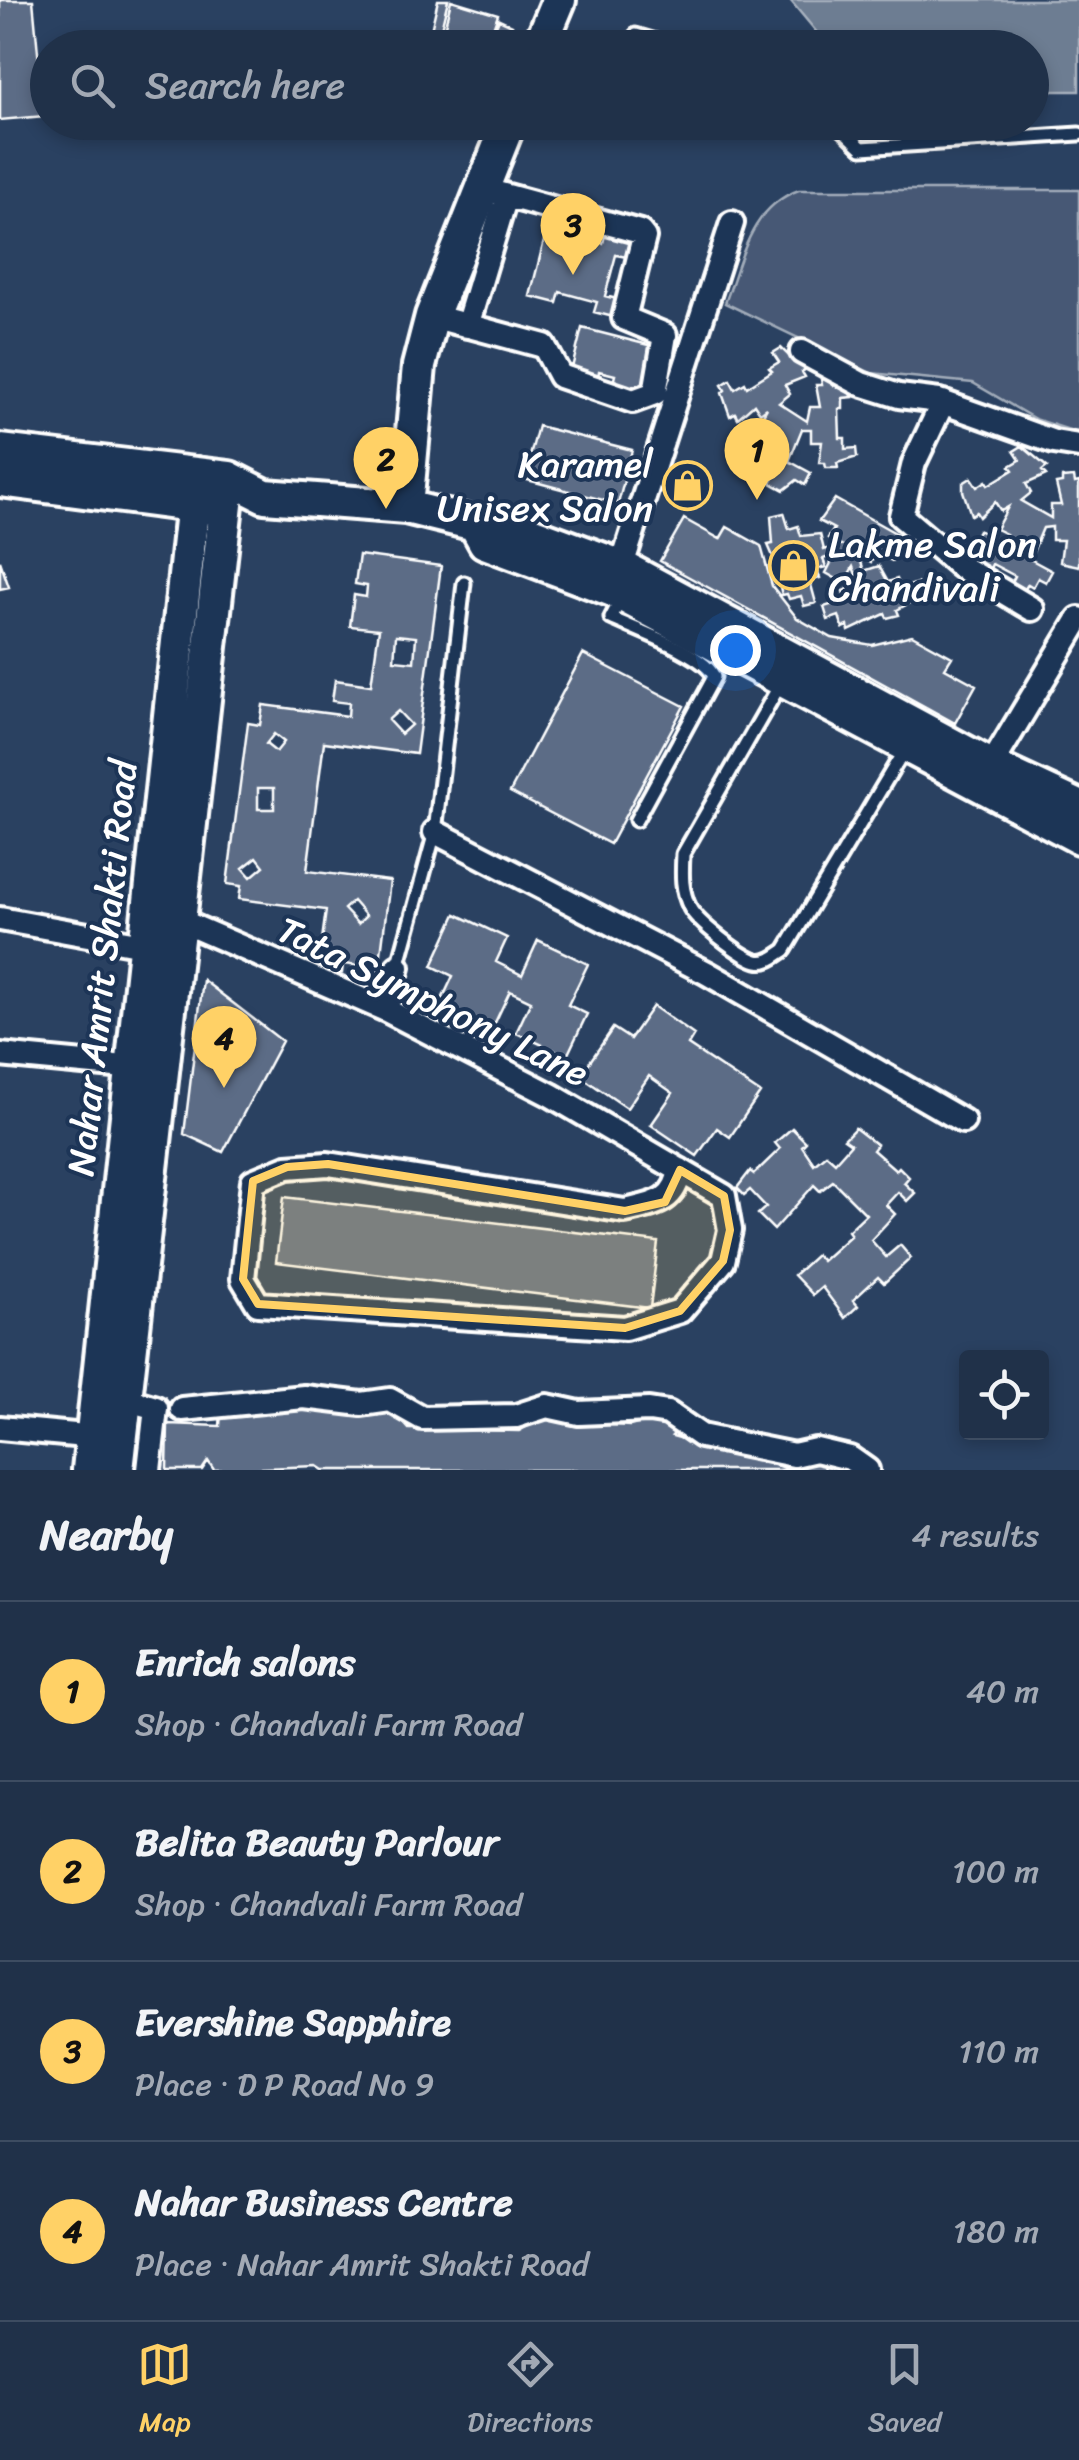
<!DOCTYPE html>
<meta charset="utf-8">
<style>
:root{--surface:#203149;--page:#2d3d53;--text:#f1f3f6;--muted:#a2a9b4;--line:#3d4c61;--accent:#ffd166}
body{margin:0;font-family:Sriracha,sans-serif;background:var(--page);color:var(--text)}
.controls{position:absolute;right:30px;bottom:30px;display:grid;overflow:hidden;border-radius:10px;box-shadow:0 5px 15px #0003}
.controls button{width:90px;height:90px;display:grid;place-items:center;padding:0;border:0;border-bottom:2px solid var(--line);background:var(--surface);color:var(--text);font:50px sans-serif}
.you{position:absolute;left:735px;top:650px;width:35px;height:35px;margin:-25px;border:8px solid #fff;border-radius:50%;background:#1a73e8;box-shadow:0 0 0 15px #1a73e833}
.badge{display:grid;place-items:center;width:65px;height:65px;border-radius:50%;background:var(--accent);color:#111;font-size:32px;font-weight:700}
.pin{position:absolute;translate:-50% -82px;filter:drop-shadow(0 2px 5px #0008)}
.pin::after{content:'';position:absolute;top:52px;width:35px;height:30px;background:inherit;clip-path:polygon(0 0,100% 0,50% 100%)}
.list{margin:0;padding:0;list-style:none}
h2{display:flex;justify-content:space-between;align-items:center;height:130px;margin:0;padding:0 40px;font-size:42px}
h2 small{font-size:32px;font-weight:400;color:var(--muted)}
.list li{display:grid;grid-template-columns:65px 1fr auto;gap:30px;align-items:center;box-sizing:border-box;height:180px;padding:0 40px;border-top:2px solid var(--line)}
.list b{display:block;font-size:38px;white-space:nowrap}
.list p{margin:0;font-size:32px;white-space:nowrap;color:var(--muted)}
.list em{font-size:32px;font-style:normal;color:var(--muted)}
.icon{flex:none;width:55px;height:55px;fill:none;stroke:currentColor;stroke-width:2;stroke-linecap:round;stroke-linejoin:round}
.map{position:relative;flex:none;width:1079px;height:1470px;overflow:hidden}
.search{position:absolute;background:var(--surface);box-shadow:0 5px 15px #0003;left:30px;right:30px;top:30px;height:110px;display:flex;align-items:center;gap:25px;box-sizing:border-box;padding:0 35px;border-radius:55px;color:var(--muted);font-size:38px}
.sheet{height:850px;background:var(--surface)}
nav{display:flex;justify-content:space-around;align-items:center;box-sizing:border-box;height:140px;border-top:2px solid var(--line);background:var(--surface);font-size:28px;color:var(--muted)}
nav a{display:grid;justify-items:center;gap:5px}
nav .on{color:var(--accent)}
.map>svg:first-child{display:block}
.green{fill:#465975;stroke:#a2acba;stroke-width:2.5}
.water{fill:#6d7d92;stroke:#a7b1be;stroke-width:2.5}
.building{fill:#5b6c86;stroke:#fff;stroke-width:2.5;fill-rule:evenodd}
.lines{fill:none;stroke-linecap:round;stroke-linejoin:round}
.lane-casing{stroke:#fff;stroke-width:19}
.street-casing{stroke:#fff;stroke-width:30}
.secondary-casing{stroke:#fff;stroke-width:40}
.lane{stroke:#1d3557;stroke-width:11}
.street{stroke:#1d3557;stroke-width:22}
.secondary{stroke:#1d3557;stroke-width:32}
.marked{fill:#ffd166;fill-opacity:0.2;stroke:#ffd166;stroke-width:8;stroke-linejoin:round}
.labels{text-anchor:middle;stroke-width:8;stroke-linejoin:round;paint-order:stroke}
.poi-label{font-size:38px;fill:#fff;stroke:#1d3557;text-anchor:end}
.street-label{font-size:38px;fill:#fff;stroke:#1d3557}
</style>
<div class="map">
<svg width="1079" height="1470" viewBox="0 0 1079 1470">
<rect width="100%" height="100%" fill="#2a4161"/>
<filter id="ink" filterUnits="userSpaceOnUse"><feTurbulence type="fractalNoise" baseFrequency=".01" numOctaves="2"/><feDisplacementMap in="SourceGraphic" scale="20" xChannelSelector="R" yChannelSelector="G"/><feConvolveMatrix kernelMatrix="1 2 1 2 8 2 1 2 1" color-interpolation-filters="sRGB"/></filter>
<g filter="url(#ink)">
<path class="green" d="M799,190h280v243l-44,-14 -62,-36 -102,-10 -146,-70c17,-44 25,-96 74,-113z"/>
<path class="water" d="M790,0h289v91h-47v-43l-203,-1z"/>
<path class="building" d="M0,0h33l11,116 -44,4z
M438,0h10l-10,41 -9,-2z
M451,0l47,14 -8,23 -8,-3 -4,14 -37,-5z
M499,19l13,6 -9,23h-25l5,-11 7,3z
M550,217l28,7 -3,11 28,8 3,-12 31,8 -5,19 -16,-3 -11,41 16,4 -4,18 -23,-6 3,-10 -37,-10 -3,11 -27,-7z
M582,328l78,20 -13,48 -35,-9 3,-12 -16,-4 -2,12 -27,-7z
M781,348l14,14 5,-3 6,10 -4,3 3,5 -20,8 5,9 -11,9 28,18 3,-14h10l-4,-22h6l-1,-6h12v6l20,3v9l-10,1v11h-4l1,29h5v11l11,-1 1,9 -20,6 1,5h-12l-1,-5h-6l3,-21h-11v-13h-9l-13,32 22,12 -6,12 -8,-5 -13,10 -13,-7 3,-5 -23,-13 -3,6 -12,-7 4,-16 -9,-5 6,-11 23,13 5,-10 -10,-5 12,-22 -7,5 -6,-9 -16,14 -3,-5 -5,3 -8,-23 3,-3 -3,-5 8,-5 5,9 10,-6 2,4 25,-16 -3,-3 10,-6 -6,-9z
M538,426l94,24 -14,54 -94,-25z
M1022,446l25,21 -5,4 4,4 -20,9 5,9 -10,8 30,17v-13h10l-5,-21 6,-1v-5l12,-1 1,6 4,-1v84l-19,-4 3,-22h-11v-13l-9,1 -13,31 22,12 -6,11 -8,-4 -5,9 -5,-3 -3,5 -13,-7 3,-6 -23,-12 -2,5 -13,-7 4,-16 -9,-5 6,-11 23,13 5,-9 -10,-5 12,-22 -7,4 -6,-9 -16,15 -3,-5 -5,3 -8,-24v-8l8,-5 6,9 9,-6 2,4 25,-15 -3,-4 10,-6 -6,-9z
M835,499l64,36 -7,26 -16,-8 -5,9 -12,-7 5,16 15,-5 9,16 9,-3 4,10 16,-6 5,13 -25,14 2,5 -12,3 -2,-4 -36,17 -1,-5 -5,2 -4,-12 -11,4 -4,-13 22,-7 -3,-9 8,-3 -2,-9 8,-2 -4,-10 -9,16 -18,-10 9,-18 -12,4 3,8 -9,2 3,9 -10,3 6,22 -12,3 -3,-10 -12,3 -2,-5 -5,1 -3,-12 5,-1 -16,-37 5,-1 -2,-28 13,-3 5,16 9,-3 3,10 19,-2 4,16 17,-5 -13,-7 6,-9 -15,-8z
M684,519l36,20 7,-12 34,19 11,40 25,32 35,20 40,7 40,-10 40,22 -7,11 31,17 -21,38 -295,-162z
M359,555l82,11 -25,188 -92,-12 -17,129 83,10 -12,97 -18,-3 1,-9 -18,-2 -1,9 -24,-3 8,-60 -87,-11 2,-13 -14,-2 21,-161 12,2 3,-20 85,11 1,-13 -17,-2 3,-21 36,5 8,-56 -29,-3 4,-31 12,2 1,-11 -12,-2zM396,635l20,2 -2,25 -20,-2zM398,711l13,14 -10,9 -13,-14zM274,734l10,8 -8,10 -10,-8zM258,788h16v21h-16zM257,857l7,9 -13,11 -8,-9zM353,901l13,15 -8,8 -14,-15z
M0,561l9,26 -9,2z
M583,654l101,52 -74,138 -100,-52z
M456,914l51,24 -11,24 26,13 16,-35 50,24 -20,41 19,9 -20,42 -51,-23 15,-32 -21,-10 -19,40 -52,-25 14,-30 -21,-10z
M203,980l79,61 -59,111 -39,-18z
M653,1006l41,29 -6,10 72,48 -30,44 -13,-9 -20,28 -46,-31 22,-32 -24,-17 -22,32 -47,-32 33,-48 17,11z
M792,1128l14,14 -4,4 12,18 12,-10 9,8 16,-18 -7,-5 11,-11 22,17 -4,5 23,20 3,-3 10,10 -5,6 11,10 -8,8 -9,-9 -12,13 9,9 -24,26 15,17 14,-12 11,13 -27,25 -6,-6 -25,23 5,6 -13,12 -23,-31 -9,8 -19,-20 22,-20 6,6 29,-26 -3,-4 18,-17 -33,-33 -13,10 -6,-6 -40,45 -16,-16 8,-7 -16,-17 -6,5 -7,-7 13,-17 4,3 26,-25 -5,-6z
M284,1197l374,45 -8,66 -374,-46z
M283,1403l110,8 16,18 110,2 32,-18 10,9 69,4 30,-8 19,11 -7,7 117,33 34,-10 2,11h-502l-6,-4 -103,4 -6,-9 -6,9h-35l1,-46 52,2 1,-15z"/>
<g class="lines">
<defs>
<path id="lane" d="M636,35l44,13
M835,122l27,26 217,-14
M621,599l-10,19c23,11 96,37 103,59l-78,143
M781,683l-98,171c-1,20 -2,36 7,54 7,14 52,49 67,53 11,3 20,-6 28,-11l121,-203
M398,967l37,-135 29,-249"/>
<path id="street" d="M432,316l112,30 16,30 73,25 22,-8 10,-58 -41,-17 20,-81 -4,-5 -158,-43
M467,326l39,-130
M802,352l59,32 38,12 40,5 115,41 25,4
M943,402l-29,61 -13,53 59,50 72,43
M617,581l115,-358
M991,766l88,-147
M435,832l272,141 256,148
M0,919l159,29
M166,919l15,2 205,89 165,85 173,101 6,34 -7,31 -43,50 -55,17 -367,-24 -15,-25 10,-98 34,-14 41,-3 297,47c29,-7 50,-8 55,-41
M386,1010l12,-43
M0,1055l146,14
M125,1399l31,9 -7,62
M182,1409l122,-12 58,7 28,-4 32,18 94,-2 31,-10 32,7 70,-3 19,3 33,23 93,19 22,-5 34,8 17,12
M0,1428l106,10"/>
<path id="secondary" d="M539,48l20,-48
M0,451l229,27 36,18 141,11 69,17 23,-3 124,46 369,199 88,41
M0,480l213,28
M406,507l13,-141 13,-50 77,-194
M475,524l10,18 128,48 466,247
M89,1470l107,-996
M117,1470l112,-992"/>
</defs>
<use href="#lane" class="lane-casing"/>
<use href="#street" class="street-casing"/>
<use href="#secondary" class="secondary-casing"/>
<use href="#lane" class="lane"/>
<use href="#street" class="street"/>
<use href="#secondary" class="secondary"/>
</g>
</g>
<path class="marked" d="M328,1164l297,47 40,-9 15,-32 44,26 6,34 -7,31 -43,50 -55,17 -367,-24 -15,-25 10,-98 34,-14z"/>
<defs>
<symbol id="shop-ring" viewBox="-11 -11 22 22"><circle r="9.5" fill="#1d3557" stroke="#ffd166" stroke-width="1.5"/><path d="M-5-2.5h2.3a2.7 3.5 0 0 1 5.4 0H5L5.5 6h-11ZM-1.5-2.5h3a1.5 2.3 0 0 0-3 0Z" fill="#ffd166"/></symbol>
</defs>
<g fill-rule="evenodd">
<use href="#shop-ring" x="660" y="458" width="55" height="55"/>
<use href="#shop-ring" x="766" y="538" width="55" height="55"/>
</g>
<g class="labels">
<g class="poi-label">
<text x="653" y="477">Karamel<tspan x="653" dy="44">Unisex Salon</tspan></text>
<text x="828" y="557" text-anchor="start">Lakme Salon<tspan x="828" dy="44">Chandivali</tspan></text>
</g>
<g class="street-label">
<text transform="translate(102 968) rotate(-84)" y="13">Nahar Amrit Shakti Road</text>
<text transform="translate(433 1001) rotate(26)" y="13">Tata Symphony Lane</text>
</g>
</g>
</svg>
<div class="controls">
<button><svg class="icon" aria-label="locate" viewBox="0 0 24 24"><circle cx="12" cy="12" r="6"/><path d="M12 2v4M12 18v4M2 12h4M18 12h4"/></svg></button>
</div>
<div class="you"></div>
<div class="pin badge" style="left:757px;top:500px">1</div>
<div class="pin badge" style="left:386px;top:509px">2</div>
<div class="pin badge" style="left:573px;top:275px">3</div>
<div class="pin badge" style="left:224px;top:1088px">4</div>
<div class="search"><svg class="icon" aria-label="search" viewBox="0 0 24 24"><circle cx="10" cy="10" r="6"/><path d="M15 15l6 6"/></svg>Search here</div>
</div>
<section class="sheet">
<h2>Nearby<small>4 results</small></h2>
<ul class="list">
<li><span class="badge">1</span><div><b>Enrich salons</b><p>Shop · Chandvali Farm Road</p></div><em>40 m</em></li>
<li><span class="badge">2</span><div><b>Belita Beauty Parlour</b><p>Shop · Chandvali Farm Road</p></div><em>100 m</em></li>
<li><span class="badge">3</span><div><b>Evershine Sapphire</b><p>Place · D P Road No 9</p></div><em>110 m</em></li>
<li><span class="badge">4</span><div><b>Nahar Business Centre</b><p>Place · Nahar Amrit Shakti Road</p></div><em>180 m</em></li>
</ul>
</section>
<nav>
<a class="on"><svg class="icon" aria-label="map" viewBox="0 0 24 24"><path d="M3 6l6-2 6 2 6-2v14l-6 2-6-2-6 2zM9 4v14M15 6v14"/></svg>Map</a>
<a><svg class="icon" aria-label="directions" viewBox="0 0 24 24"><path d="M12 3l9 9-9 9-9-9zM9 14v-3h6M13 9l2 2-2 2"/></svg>Directions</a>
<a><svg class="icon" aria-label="saved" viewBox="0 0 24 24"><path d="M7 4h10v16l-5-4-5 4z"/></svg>Saved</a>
</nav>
